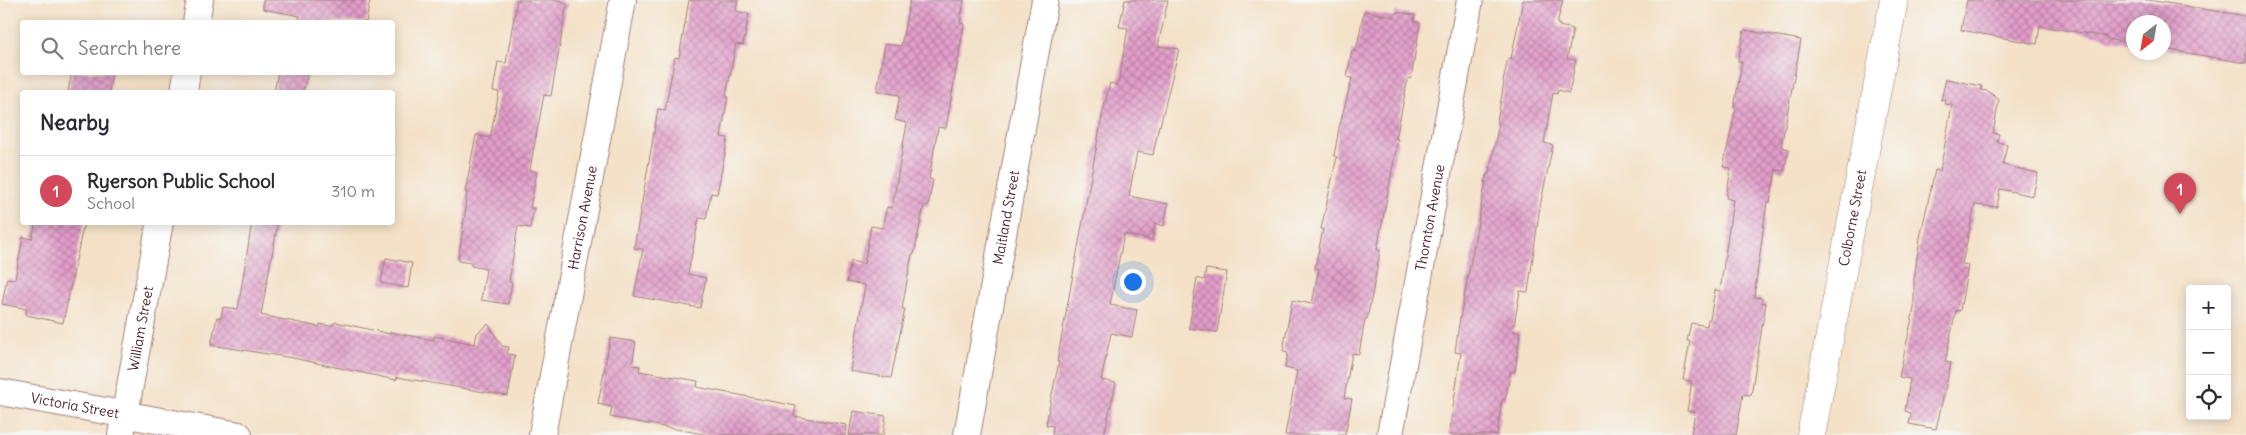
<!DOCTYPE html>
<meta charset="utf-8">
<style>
:root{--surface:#fff;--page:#f7f7f7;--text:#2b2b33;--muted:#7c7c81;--line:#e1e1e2;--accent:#d1495b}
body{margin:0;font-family:Delius,sans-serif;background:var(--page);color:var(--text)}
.controls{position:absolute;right:15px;bottom:15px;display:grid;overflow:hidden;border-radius:5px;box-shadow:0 2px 12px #0003}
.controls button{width:45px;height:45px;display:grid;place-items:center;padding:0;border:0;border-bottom:1px solid var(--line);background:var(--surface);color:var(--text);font:25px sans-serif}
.compass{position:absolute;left:2126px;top:15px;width:45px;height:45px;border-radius:50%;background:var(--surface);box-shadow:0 2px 12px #0003;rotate:211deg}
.you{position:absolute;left:1132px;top:281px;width:18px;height:18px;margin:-12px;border:4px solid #fff;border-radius:50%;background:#1a73e8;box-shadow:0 0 0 8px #1a73e833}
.badge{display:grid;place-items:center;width:32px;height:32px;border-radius:50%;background:var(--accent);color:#fff;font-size:16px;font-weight:700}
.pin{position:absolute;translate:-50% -41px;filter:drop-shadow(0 1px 2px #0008)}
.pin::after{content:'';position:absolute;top:26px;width:18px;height:15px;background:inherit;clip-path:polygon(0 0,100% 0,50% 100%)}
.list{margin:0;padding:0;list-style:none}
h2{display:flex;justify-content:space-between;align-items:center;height:65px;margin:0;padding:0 20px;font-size:21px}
h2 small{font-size:16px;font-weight:400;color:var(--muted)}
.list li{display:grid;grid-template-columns:32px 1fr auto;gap:15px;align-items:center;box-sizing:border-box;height:70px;padding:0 20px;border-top:1px solid var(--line)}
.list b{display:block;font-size:19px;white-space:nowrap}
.list p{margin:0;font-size:16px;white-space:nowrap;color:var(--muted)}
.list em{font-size:16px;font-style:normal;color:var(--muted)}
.icon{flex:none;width:28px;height:28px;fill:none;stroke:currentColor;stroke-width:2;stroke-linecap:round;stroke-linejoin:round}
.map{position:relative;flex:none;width:2246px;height:435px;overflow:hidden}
.search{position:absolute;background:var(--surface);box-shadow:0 2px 12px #0003;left:20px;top:20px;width:375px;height:55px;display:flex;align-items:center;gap:12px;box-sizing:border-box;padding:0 18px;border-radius:5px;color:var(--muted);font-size:19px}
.panel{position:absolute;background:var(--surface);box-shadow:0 2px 12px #0003;left:20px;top:90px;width:375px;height:135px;border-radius:5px}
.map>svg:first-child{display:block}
.building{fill:url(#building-cross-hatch)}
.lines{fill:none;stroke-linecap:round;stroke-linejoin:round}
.minor-casing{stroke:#9f8079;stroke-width:28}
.tertiary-casing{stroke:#9f8079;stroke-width:29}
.minor{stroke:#fff;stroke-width:26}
.tertiary{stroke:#fff;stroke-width:28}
.labels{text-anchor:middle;stroke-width:4;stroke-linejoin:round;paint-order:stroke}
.street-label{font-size:14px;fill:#4a1f2b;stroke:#f6f6f2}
</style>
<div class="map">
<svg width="2246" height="435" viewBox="0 0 2246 435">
<defs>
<pattern id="building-cross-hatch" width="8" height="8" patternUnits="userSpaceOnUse" patternTransform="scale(1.25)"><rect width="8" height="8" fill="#e29eca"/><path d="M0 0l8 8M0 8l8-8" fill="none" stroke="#b980a4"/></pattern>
</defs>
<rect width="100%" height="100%" fill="#f6f6f2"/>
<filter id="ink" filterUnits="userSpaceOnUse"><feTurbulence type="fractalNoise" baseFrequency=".02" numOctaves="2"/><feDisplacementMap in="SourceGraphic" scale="10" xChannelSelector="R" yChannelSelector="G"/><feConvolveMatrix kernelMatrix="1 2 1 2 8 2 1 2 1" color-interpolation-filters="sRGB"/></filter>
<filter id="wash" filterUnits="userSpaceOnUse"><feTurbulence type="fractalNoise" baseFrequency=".0096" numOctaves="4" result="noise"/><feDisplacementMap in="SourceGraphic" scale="20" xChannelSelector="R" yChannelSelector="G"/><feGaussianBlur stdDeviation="1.12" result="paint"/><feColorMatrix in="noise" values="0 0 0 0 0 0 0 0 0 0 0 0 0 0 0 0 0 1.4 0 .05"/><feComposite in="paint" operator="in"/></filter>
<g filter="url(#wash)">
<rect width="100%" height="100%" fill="#f4e1c7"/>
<g id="blocks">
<path class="building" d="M263,0h107l-4,22h-67l1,-6 -37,-7z
M517,0h45v3l5,1 -16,92 -7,-1 -12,62 -2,13 7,2 -7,36h4l-4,20 -12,-2 -9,56h3l-4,22 -27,-4 5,-31 -15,-3v-3l-13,-2 8,-54h-1l2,-15h-2l11,-57 14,3 9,-46 -6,-1 5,-29 8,1z
M689,0h49l-2,11 13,3 -6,31 -7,-1 -10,52h2l-7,41 7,1 -11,56 -6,-1 -5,26 -7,-1 -11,56 18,4 -6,30 -66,-12 9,-47 -9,-1 24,-139 7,1 10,-53 4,1z
M910,0h54l-4,23 4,1 -18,104 -8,-1 -9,52 4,1 -5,26 -4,-1 -10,49h-2l-10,55h3l-14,69 -41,-7 15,-86 -18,-3 4,-21 13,3 7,-38 11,2 5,-21 5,1 15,-85 -12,-3 5,-25 -23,-4 8,-47 16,2z
M1125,0h43l-10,46 21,3 -19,77 -1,-1 -6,30 -16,-3 -8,44 39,8 -4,22 -9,-3 -3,17 -28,-6 -14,71 27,5 -5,27 -21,-4 -10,47 15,3 -12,52h-52l1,-9 -7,-1 3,-17 10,-46h-2l46,-251 7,-28 8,2 10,-57 -9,-1z
M1523,0h40l-6,24h3l-1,2 14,3 -6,30 9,1 -7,33 -11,-3 -1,4 -4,-1 -9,50 9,2 -13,61 -12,86 -8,-1 -7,40 7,1 -5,40 -4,-1 -6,29 -3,-1 -5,36h-48l12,-82 -6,-1 3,-22 29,-156h2l10,-51 -2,-1 7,-39 -1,-1 5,-24 3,1z
M1967,0h181l92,15 6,2v46l-82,-14v-27h-30v22l-28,-5 1,-2 -67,-11 -3,18 -76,-14z
M1364,11l30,6 2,-5 19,3 -1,6 6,2 -9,56 -3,-1 -12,61h2l-21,111h3l-7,40 -6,29h-2l-6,35 -7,-1 -8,45 8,1 -7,36h-60l12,-64 -12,-3 3,-16 -5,-1 9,-51 20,4 7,-36h-4l8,-39h-2l16,-72 -3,-1 5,-28 13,-50 -5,-1 5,-27 4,1z
M1744,30l57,10 -20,107 8,2 -5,22 -8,-1 -6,32h-3l-13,95 8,1 -1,4 5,1 -15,92 -8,-1 -7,41h-45l4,-23 -8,-1 5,-30 -9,-1 7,-39h-3l4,-18 16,3 1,-7h2l5,-29 5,1 13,-91 -7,-2 5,-30 -8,-1 13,-58 -2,-1 8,-46 -4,-1z
M72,72h40l-3,20h-41z
M278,72h30l-5,20h-29z
M1946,79l36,7 -1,4 7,1 11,9 -6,33 6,1 -2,8 10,2 -4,21 35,8 -5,23 -33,-7 -3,18 -22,-2 -13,59 6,1 -8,46 -4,-1 -11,52 6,1 -15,66 -27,-5 2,-11 -6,-2 5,-32 -11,-2 15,-68v-30l6,-41 15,-68 5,1 12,-66 -7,-1 1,-4h-5z
M36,222h48l-21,101 -37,-8 1,-6 -25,-5 5,-26 8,1 8,-42 9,2z
M252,222h26l-17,93 58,12 1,-3 10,2 6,-4 54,12v-2l43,8 1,-4 41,8 2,-11 11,-9 14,22 7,1 -2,7 8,1 -7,41 -111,-19 -1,3 -103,-22 -82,-13 6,-28 4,1 2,-11 15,2z
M386,258l26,5 -4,25 -27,-5z
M1206,269l21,3 -10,60 -28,-4 8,-50 7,2z
M610,338l26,4 -4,23 8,1 -1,5 59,10 -1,6 99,19 -2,10 53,9 -1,10h-137l-99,-18 2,-10 -14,-3z
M853,411l33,5 -3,19h-34z"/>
</g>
</g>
<g filter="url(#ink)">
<use href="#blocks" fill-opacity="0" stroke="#9f8079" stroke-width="1"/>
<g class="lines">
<defs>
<g id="minor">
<path d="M196,22l4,-22"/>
<path d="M184,92l3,-20"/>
<path id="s1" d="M0,392l239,43"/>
<path id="s2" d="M121,435l39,-213"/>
<path id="s3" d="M542,435l81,-435"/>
<path id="s4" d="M967,435l78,-435"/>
<path id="s5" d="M1390,435l80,-435"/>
</g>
<g id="tertiary">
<path id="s6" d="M1811,435l83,-435"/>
</g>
</defs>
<use href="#minor" class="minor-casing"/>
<use href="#tertiary" class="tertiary-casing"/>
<use href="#minor" class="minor"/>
<use href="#tertiary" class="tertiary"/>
</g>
</g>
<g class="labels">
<g class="street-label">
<text dy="5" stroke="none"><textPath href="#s6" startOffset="221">Colborne Street</textPath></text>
<text dy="5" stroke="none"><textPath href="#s3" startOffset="221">Harrison Avenue</textPath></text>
<text dy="5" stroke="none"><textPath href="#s4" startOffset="221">Maitland Street</textPath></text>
<text dy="5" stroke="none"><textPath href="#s5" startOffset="221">Thornton Avenue</textPath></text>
<text dy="5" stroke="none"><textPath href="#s2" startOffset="108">William Street</textPath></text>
<text dy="5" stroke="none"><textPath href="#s1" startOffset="76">Victoria Street</textPath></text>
</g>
</g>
</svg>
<div class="controls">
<button>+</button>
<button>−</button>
<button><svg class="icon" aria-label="locate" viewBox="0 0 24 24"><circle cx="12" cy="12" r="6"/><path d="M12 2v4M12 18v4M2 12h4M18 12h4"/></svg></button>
</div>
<svg class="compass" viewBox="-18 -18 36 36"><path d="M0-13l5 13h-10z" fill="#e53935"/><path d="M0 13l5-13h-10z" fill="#7c7c81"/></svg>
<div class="you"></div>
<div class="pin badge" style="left:2180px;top:214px">1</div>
<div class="search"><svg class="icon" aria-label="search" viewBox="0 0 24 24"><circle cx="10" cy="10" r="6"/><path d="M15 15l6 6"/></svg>Search here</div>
<section class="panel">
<h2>Nearby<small></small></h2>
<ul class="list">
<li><span class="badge">1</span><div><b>Ryerson Public School</b><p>School</p></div><em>310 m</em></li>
</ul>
</section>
</div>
